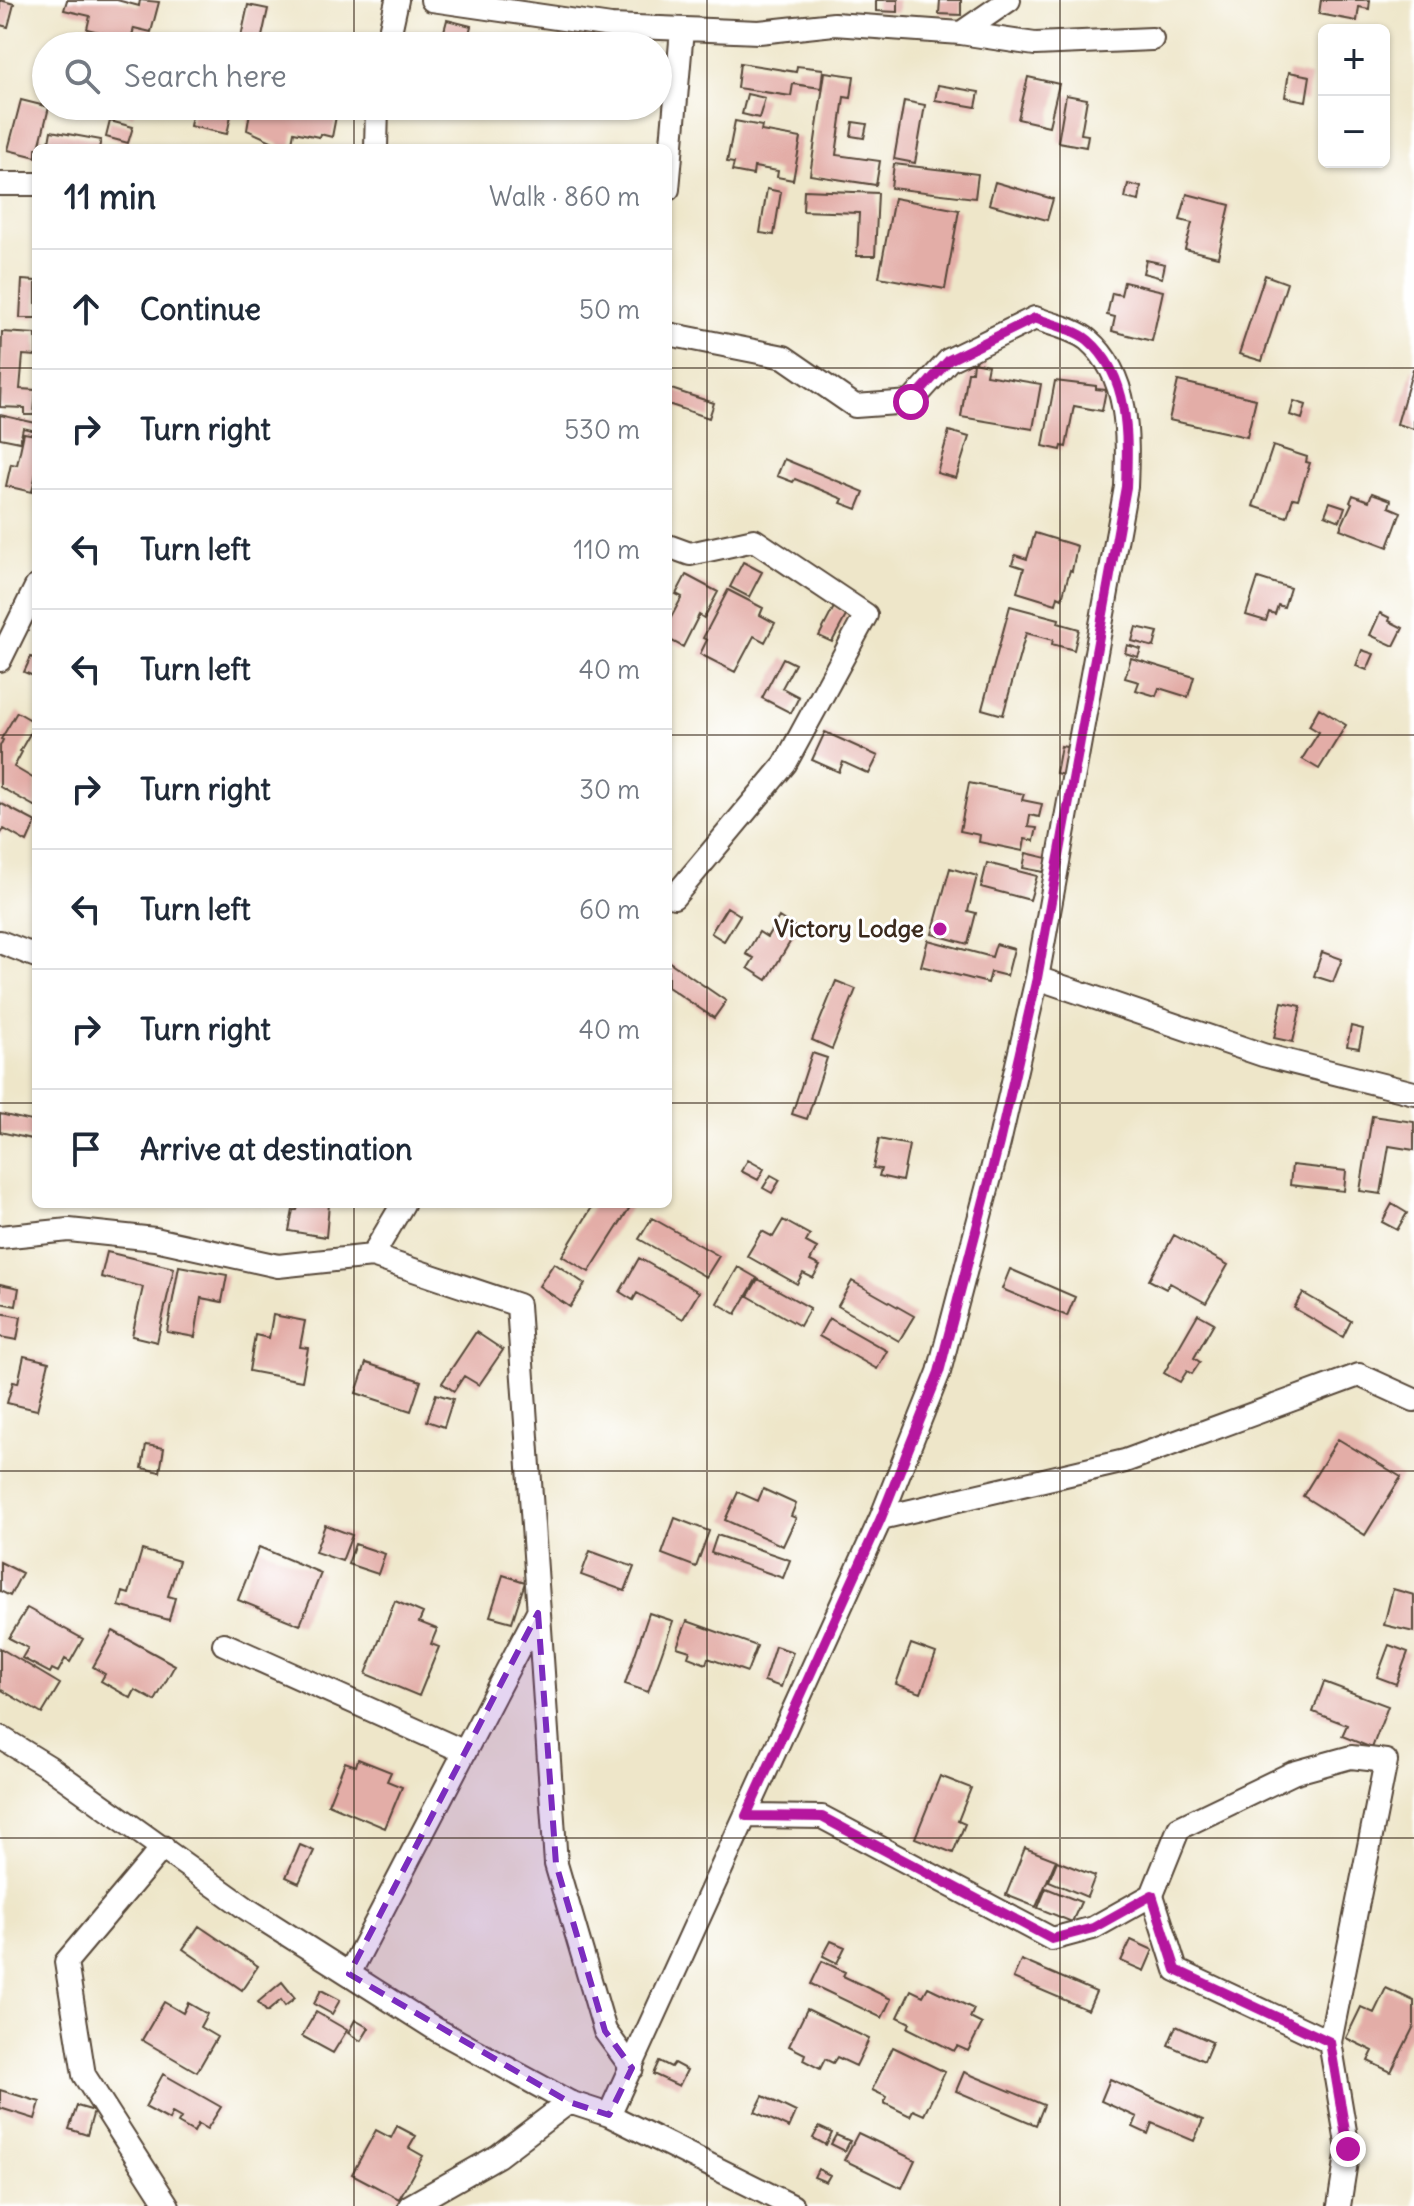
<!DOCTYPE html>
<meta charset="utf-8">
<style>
:root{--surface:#fff;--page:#f6f6f7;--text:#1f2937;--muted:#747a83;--line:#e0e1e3}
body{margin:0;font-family:Delius,sans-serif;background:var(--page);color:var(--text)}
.controls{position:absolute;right:24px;top:24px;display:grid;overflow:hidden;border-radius:12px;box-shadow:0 2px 6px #0004}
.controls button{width:72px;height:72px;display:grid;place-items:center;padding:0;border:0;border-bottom:2px solid var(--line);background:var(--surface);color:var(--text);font:40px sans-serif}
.stop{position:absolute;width:24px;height:24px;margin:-18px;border:6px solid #b5179e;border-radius:50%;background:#fff}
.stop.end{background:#b5179e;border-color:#fff;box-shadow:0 2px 8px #0008}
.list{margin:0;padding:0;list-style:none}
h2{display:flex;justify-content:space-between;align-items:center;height:104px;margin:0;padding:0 32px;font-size:34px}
h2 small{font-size:26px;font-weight:400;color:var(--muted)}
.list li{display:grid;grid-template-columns:52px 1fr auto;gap:24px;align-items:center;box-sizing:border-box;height:120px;padding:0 32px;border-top:2px solid var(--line)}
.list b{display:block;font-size:30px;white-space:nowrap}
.list em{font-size:26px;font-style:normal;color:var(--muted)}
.icon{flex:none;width:44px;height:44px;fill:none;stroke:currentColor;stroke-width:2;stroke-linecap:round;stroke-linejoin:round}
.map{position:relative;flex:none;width:1414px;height:2206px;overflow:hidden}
.search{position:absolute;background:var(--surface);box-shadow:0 2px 6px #0004;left:32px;top:32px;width:640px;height:88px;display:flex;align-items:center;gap:20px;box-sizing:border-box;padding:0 28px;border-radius:44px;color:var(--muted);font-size:30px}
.panel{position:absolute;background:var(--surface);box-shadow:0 2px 6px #0004;left:32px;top:144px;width:640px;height:1064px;border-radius:12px}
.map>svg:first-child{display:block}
.building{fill:#e3ada7}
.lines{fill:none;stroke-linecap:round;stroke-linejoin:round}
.street-casing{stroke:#564638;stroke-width:26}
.street{stroke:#fff;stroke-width:22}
.route{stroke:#b5179e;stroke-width:10}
.marked{fill:#7b2cbf;fill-opacity:0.2;stroke:#7b2cbf;stroke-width:6;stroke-dasharray:16 10;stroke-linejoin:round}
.grid{fill:none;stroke:#3b2a1e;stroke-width:2;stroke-opacity:0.55}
.poi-dot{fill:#b5179e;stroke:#fff;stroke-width:3}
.labels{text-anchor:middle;stroke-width:6;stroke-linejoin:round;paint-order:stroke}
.poi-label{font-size:24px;font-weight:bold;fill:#3b2a1e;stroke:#fff;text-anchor:end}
</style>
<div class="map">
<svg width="1414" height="2206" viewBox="0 0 1414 2206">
<rect width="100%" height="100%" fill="#fff"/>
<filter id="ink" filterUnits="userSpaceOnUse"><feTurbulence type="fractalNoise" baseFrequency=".0125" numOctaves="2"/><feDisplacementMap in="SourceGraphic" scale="16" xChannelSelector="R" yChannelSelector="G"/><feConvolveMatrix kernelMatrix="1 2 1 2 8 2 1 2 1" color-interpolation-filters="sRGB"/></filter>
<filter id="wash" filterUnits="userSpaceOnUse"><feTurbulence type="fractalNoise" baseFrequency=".006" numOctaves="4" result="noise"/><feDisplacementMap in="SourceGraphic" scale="32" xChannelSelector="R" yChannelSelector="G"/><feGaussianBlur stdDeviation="1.8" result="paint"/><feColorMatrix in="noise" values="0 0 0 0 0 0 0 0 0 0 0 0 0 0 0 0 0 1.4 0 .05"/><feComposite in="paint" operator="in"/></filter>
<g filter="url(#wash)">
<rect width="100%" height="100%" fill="#eee6c9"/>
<g id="blocks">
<path class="building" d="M0,0l14,4 -6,23 -8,-2z
M67,0h50l22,6 1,-6 19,2 -8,30 -17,-4 -3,12 -44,-11 3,-13 -26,-6z
M876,0h22v12l-22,-1z
M940,0h21v15l-22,-1z
M1321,0h49l-1,9 -10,-2 -2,14 -38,-7z
M248,5l20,4 -8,37h-21z
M447,20l24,6 -5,20h-26z
M271,38l29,7v1h-31z
M740,63l56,9 1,-6 26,3 -2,19 -28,-4 -2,12 -54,-8z
M825,72l29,4 -3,22 -7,-1 -8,58 44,6 -4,24 -66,-10z
M1289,72l21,4 -4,25 -21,-4z
M1028,77l31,7 -10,42 -31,-7z
M938,85l41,7 -3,15 -41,-7z
M747,94l18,4 -6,20 -17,-4z
M1066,95l21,4 -6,35 7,1 -2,12 -28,-5z
M21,100l28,7 -10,41h-3v9l-28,-7z
M904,101l21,4 -10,58 -21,-4z
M100,106h35l-2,10z
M194,106h39l-6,28 -37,-8z
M251,106h87l-6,31 -12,-3 -1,3 -25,-5 -3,16h-11v-3l-33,-15z
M110,121l23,6 -5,16 -22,-6z
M735,121l27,5 -1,5 40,7 -8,42 -16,-3 1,-6 -24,-4 -1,8 -21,-4 2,-8 -7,-1z
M853,122l14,2 -3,14 -13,-2z
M51,131l50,9 -2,8h-51z
M894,164l84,10 -3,24 -84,-10z
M995,182l58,17 -6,21 -58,-16z
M1128,184l13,3 -2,14 -14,-3z
M767,189l14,3 -7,43 -14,-2z
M804,190l74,3 -3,63h-18l2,-43 -56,-2z
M1187,194l43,11 -12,52 -33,-8 7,-26 -12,-3z
M894,198l65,12 -14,79 -66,-12z
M1146,260l19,4 -3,14 -19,-5z
M1265,275l22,8 -25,78 -23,-7z
M22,280l14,1v37h-16z
M1124,282l39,9 -11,50 -40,-10 3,-14 -8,-2 5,-22 9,2z
M2,332l34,2v22l-13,-1 -3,34 16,1 -2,25h-9v-7l-25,-1z
M973,362l15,3 -2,10 55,9 -8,45 -72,-12 7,-45h4z
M1413,369h1v60l-17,-5z
M1055,381l41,5v3l10,1 -4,21 -28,-5 -8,41 -4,-1 -1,4 -18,-4z
M1178,381l78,18 -9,38 -78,-17z
M668,388l46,15 -5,15 -41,-14z
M1294,401l12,4 -4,14 -12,-4z
M0,415l36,8v8l-13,-3 -3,14 -20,-4z
M949,431l20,6 -13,41 -19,-5z
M24,433l12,2v38l-4,19 -26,-6 5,-22 6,1z
M1273,446l34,11 -1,5 4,1 -12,36 -5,-1 -6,19 -34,-11z
M784,459l80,33 -7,17 -16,-6 2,-4 -48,-20 -2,3 -16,-6z
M1372,493l19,7 -2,7 12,5 -13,35 -48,-18 12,-26 -2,-1 3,-7 16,6z
M1330,502l15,5 -5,14 -15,-6z
M1035,533l42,13 -5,25 -2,-1 -8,28 -4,-2 -2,8 -39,-12 7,-24 -12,-4 3,-9 12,4z
M743,562l19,10 -13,25 -19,-10z
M686,575l32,17 -14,26 -5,-3 -16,32 -15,-8v-16l14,-26 -6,-3z
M1258,578l32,10 -6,19 -6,-2 -3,9 -6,-2 -3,9 -20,-6z
M728,590l35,18 -3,7 15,8 -10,19 -11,-6 -19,36 -35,-18 7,-14 -4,-2z
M1010,606l49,13 -1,4 21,6 -5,21 -22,-6 1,-4 -27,-7 -23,82 -21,-6z
M834,607l13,7 -15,28 -13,-6z
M1380,613l10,5 -1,3 14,7 -9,18 -24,-11z
M1136,627l22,5 -4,15 -22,-6z
M1127,645l14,4 -3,8 -13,-4z
M1362,650l12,4 -7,16 -11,-4z
M31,657l5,2v18l-12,-5z
M783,658l12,6 -13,24 17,9 -8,16 -29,-15z
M1131,658l63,19 -6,20 -29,-9 -3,8 -20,-6 3,-8 -14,-4z
M1319,708l27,17 -27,44 -17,-10 17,-27 -10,-6z
M17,712l19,11 -16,28 2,1 -8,15 22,13v27l-36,-20v-41l3,-6 -2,-1z
M825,732l53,24 -9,18 -26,-12 -4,10 -27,-12z
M1061,746l11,2 -5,28 -11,-3z
M969,783l55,11 -2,6 20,4 -3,13 -9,-2 -2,12 9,1 -3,13 -9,-2 -2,12 -44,-9 1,-7 -20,-4z
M0,803l36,19 -9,20 -23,-13 -4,6z
M1026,853l21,5 -3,14 -21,-4z
M987,863l50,13 -7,24 -49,-13z
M950,868l27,8 -9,35 8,2 -8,31 -36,-10z
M727,907l13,8 -16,26 -13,-8z
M779,917l19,12 -31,51 -19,-12 6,-10 -8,-4 13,-22 8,5z
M928,940l64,17 4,-13 18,5 -7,27 -16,-4 -3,11 -67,-17z
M1322,952l20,7 -9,23 -19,-6z
M668,961l58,40 -12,17 -46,-31z
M836,981l20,8 -24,60 -20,-9z
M1282,1002l19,4 -8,36 -19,-4z
M1351,1026l12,3 -4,19 -12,-2z
M812,1053l15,5 -20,61 -15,-5z
M0,1114l36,8v18l-36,-8z
M1372,1116l42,6v28l-25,-4 -8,48 -21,-3z
M879,1139l30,6 -7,36 -23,-5 2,-7 -8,-1z
M748,1160l16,9 -6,11 -17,-9z
M1292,1165l54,6 -2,20 -54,-6z
M771,1175l9,5 -8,13 -9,-5z
M299,1204h30l-3,33 -37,-6 4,-21h4z
M594,1204h38l-43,68 -27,-16z
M1392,1204l15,9 -10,17 -15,-8z
M652,1218l67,38 -13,21 -67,-38z
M783,1220l27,15 -4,7 11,6 -7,13 10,5 -7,12 -10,-5 -6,11 -50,-28 15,-25 11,6z
M1174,1235l54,30 -22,38 -36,-20 -4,6 -17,-9z
M107,1252l67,16 -17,74 -25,-6 11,-49 -42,-10z
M639,1258l60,34 -16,27 -46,-26 -4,7 -13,-8z
M554,1263l31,21 -15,23 -31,-21z
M179,1266l48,9 -5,27 -21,-4 -6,39 -28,-5z
M738,1267l19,11 -21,36 -19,-11z
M1010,1269l65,28 -8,19 -65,-27z
M758,1279l52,29 -10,18 -52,-30z
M852,1281l62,35 -15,25 -61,-35z
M0,1284l19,4 -3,18 -16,-3z
M1303,1293l48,28 -8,16 -49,-29z
M0,1313l21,4 -4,23 -17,-3z
M1198,1314l16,9 -20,35 6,4 -8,12 -5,-3 -7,11 -16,-9z
M273,1315l32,6 -5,26 8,1 -6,33 -53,-10 6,-36 14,3z
M829,1318l58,33 -10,18 -58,-33z
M476,1332l27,18 -24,35 -15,-9 -10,15 -12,-8z
M24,1356l25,6 -12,48 -30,-7 6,-21 5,1z
M366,1363l55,18 -10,30 -55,-18z
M436,1394l17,5 -9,28 -17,-6z
M1338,1439l63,38 -36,58 -62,-39z
M146,1445l18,3 -4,24 -18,-4z
M763,1489l33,15 -5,12 5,2 -13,28 -58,-26 13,-28 20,9z
M675,1518l34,13 -13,36 -34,-13z
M325,1525l27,10 -10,26 -27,-9z
M717,1535l73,25 -7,18 -72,-25z
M355,1544l30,10 -7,20 -30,-10z
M259,1547l62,26 -21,52 -62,-25z
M142,1550l37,11 -11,35 7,2 -6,22 -50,-14 4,-14 6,2z
M590,1551l44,16 -9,24 -44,-16z
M0,1562l22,11 -12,23 -10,-5z
M503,1575l22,7 -13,40 -22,-6z
M1393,1589l21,6v37l-30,-7z
M395,1601l28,12 -4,9 18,7 -6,15 8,3 -20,49 -53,-22z
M27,1608l56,31 -13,23 -5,-3 -7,13 -6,-3 -2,4 -28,-15 6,-10 -19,-10z
M649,1613l24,8 -25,71 -23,-8z
M687,1621l70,25 -10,26 -39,-14 -2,6 -18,-7 2,-6 -13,-4z
M113,1631l62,34 -20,36 -20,-11 -4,8 -30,-17 4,-7 -12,-7z
M911,1644l25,9 -15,40 -25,-9z
M1389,1645l19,7 -12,32 -19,-7z
M775,1646l18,6 -12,35 -17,-6z
M0,1648l60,36 -18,30 -42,-25z
M1324,1682l64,24 -16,42 -30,-12 5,-11 -34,-13z
M358,1759l33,13 -4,9 15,6 -17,41 -57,-24 17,-42 11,4z
M940,1776l31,12 -13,33 7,3 -12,29 -38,-15z
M300,1845l14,6 -15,32 -13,-6z
M1025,1848l31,12 -20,47 -30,-12z
M1057,1861l38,15 -8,21 -38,-16z
M1046,1888l35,14 -9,20 -34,-14z
M199,1926l59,40 -16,24 -59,-41z
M1131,1940l22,10 -9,21 -23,-10z
M831,1941l14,6 -8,16 -14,-7z
M1021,1960l75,32 -8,18 -75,-32z
M822,1961l23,11 -2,4 48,23 -9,19 -71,-34z
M282,1982l13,16 -10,8 -4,-6 -14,12 -9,-10z
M928,1987l46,22 -4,9 12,6 -14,27 -11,-5 -3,5 -46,-23 2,-5 -12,-6 13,-27 12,6z
M1386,1988l28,13v25l-23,46 -23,-11 5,-10 -27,-13 15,-31 13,6z
M321,1990l19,10 -8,14 -18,-10z
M164,2002l19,11 5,-10 19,11 -7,13 17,10 -20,35 -55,-32z
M807,2009l62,30 -13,27 -19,-9 -4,6 -8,-4 -5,10 -17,-9 2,-6 -16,-8z
M316,2012l31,18 -14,23 -31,-17z
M355,2020l14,8 -8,13 -13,-8z
M1176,2026l36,16 -8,19 -36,-16z
M893,2047l52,25 -21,43 -11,-5 -3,6 -26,-13 3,-6 -15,-7z
M659,2061l12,6 3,-4 13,7 -8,16 -26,-12z
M964,2072l80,33 -8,20 -80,-34z
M163,2074l58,33 -14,22 -9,-5 -4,8 -16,-9 3,-5 -9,-5 -3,7 -24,-13z
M1110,2079l93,41 -9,21 -42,-18 -4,11 -15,-7 4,-10 -36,-16z
M0,2090l40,12 -5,17 -35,-11z
M763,2096l33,16 -7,16 -34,-16z
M77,2106l17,5 -7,24 -18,-6z
M397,2126l19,10 -7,12 14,8 -24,43 -47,-25 24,-44 15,8z
M819,2127l13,6 -6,12 -13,-7z
M858,2133l57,27 -13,28 -58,-28z
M836,2135l14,6 -5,10 -14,-7z
M818,2169l12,6 -4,7 -12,-5z"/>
</g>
</g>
<g filter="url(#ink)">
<use href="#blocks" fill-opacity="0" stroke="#564638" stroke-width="2"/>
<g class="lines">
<defs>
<path id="street" d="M432,0l179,26 148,6 75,-8 127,9 48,-33
M961,33l74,11 117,-5
M387,46l10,-46
M376,148l1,-42
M0,184h36
M668,189l14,-159
M668,546l22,8 64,-14 112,75 -81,149 -111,133
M0,660l36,-73
M0,942l36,14
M1037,978l226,77 151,38
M0,1237l69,-7 86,9 123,27 94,-10 146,49 38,559 49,167 27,37
M372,1256l31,-52
M881,1518l244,-57 234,-86 55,25
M224,1644l241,108
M0,1737l49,30 198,142 190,121 132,72 40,13 183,91
M746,1816l76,1 230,122 41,-11 59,-33
M163,1847l-97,115 18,113 84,131
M349,1974l188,-361
M1330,2042l56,-281 -35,-4 -58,16 -114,55 -27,67 24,75 154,72 18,107 -9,57
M609,2115l272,-597 58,-146 60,-229 38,-165 89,-491c2,-51 4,-111 -38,-147 -13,-11 -38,-16 -53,-22l-86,42 -38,42 -56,4 -71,-49 -116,-23
M410,2206l88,-50 71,-54"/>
</defs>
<use href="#street" class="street-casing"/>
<use href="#street" class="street"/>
</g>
</g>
<g class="lines" filter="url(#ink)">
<path class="route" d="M911,402l38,-42 86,-42c15,6 40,11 53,22 42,36 40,96 38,147l-89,491 -38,165 -60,229 -58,146 -135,298 76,1 230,122 41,-11 59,-33 24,75 154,72 18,107"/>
</g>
<path class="marked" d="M538,1613l18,251 49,167 27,37 -23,47 -40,-13 -220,-128z"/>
<path class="grid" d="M354,0v46M707,0v2206M1060,0v2206M354,106v42M0,368h36M668,368h746M0,735h36M668,735h746M0,1103h36M668,1103h746M354,1204v1002M0,1471h1414M0,1838h1414"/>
<circle class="poi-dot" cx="940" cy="929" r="8"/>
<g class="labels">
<g class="poi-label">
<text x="924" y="937">Victory Lodge</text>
</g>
</g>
</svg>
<div class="controls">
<button>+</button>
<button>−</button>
</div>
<div class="stop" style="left:911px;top:402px"></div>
<div class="stop end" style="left:1348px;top:2149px"></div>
<div class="search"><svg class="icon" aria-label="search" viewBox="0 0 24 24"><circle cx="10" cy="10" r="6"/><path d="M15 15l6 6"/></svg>Search here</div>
<section class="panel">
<h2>11 min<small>Walk · 860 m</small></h2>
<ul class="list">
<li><svg class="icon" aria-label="ahead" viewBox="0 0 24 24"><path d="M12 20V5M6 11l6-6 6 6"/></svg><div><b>Continue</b></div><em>50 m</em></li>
<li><svg class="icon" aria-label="right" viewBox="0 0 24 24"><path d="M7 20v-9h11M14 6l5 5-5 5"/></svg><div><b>Turn right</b></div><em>530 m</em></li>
<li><svg class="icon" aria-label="left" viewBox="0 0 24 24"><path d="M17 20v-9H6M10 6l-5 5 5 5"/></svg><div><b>Turn left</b></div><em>110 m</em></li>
<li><svg class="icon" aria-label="left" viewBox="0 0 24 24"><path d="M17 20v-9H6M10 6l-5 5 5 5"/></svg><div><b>Turn left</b></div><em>40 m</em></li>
<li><svg class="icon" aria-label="right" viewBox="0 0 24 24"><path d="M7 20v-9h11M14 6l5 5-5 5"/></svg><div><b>Turn right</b></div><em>30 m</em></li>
<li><svg class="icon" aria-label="left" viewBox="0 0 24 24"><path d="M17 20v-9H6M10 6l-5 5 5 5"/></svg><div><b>Turn left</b></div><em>60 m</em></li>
<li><svg class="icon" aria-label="right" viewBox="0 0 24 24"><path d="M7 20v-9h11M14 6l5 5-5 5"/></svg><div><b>Turn right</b></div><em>40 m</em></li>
<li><svg class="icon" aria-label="arrive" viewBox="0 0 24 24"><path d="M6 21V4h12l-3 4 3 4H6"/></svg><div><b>Arrive at destination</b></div></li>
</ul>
</section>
</div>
